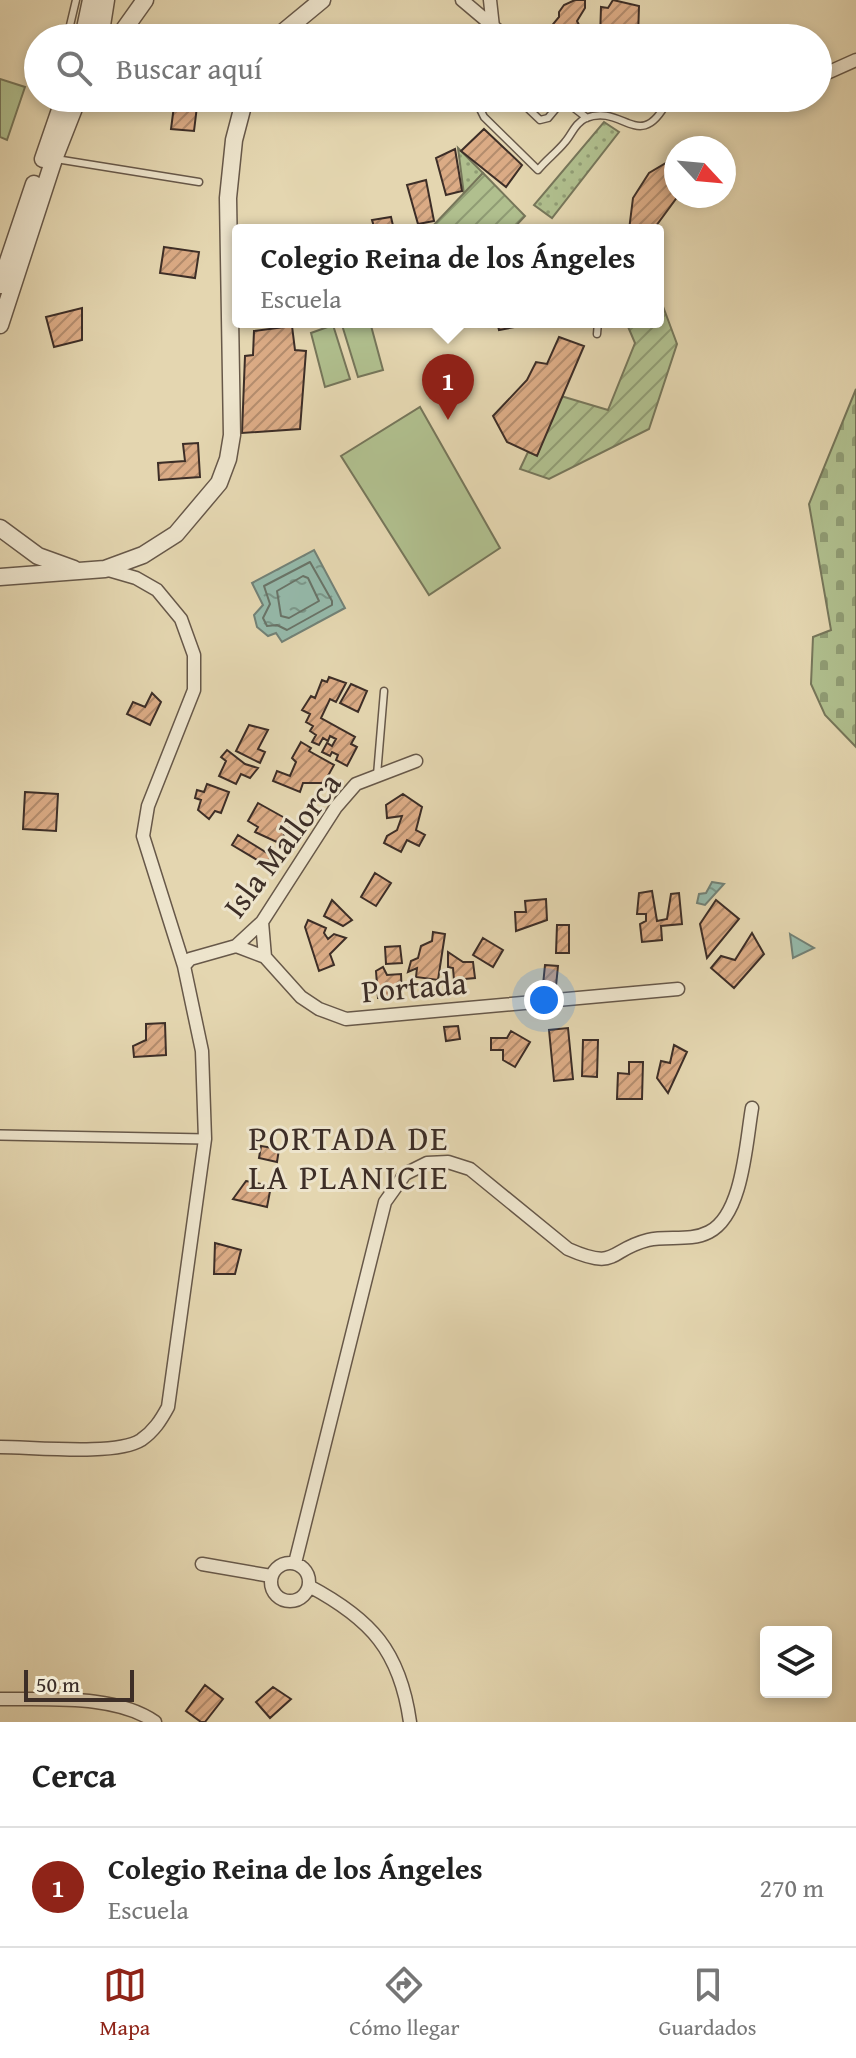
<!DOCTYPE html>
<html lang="es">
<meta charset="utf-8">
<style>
:root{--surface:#fff;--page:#f6f6f6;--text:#222;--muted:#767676;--line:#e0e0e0;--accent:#8f2418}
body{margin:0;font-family:"Gentium Book Plus",serif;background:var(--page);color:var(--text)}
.controls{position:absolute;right:24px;bottom:24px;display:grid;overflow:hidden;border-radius:8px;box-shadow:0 4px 12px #0003}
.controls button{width:72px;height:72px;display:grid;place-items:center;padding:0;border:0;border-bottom:2px solid var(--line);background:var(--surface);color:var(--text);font:40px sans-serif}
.compass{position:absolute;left:664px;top:136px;width:72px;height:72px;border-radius:50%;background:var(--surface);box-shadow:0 4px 12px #0003;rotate:116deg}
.scale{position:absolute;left:24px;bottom:20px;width:110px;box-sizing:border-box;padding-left:8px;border:4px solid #3d2e27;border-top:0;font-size:22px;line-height:28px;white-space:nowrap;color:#3d2e27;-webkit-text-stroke:6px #ede4cc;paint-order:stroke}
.you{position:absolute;left:544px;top:1000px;width:28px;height:28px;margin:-20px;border:6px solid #fff;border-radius:50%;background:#1a73e8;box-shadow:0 0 0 12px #1a73e833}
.badge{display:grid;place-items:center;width:52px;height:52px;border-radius:50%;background:var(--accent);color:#fff;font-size:26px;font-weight:700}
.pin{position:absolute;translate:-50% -66px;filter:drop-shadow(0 2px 4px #0008)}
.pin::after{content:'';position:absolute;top:42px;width:28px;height:24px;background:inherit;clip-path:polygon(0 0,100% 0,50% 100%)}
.popup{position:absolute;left:232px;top:224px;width:432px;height:104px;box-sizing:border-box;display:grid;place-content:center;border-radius:8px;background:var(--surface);filter:drop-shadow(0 2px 6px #0005);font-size:26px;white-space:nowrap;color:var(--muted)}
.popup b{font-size:30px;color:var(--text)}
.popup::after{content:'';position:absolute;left:50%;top:100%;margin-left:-16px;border:16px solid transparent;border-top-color:var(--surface)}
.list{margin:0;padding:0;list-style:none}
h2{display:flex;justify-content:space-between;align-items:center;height:104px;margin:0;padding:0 32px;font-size:34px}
h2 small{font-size:26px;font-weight:400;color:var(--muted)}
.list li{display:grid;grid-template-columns:52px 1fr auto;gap:24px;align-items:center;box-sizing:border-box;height:120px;padding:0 32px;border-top:2px solid var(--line)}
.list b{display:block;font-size:30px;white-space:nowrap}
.list p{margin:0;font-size:26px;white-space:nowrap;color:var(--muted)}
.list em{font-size:26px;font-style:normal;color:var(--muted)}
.icon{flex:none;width:44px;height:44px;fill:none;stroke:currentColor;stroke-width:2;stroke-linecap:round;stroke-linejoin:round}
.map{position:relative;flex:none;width:856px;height:1722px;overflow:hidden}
.search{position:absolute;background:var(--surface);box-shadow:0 4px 12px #0003;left:24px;right:24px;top:24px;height:88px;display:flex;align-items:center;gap:20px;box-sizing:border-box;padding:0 28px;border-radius:44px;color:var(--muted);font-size:30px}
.sheet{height:224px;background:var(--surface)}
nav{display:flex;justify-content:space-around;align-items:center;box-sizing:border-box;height:112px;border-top:2px solid var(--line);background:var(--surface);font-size:22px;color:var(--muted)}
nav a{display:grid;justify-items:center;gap:4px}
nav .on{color:var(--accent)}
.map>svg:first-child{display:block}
.grass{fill:url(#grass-dots);stroke:#76765a;stroke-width:2}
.cemetery{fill:url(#cemetery-stones);stroke:#76765a;stroke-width:2}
.garden{fill:url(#garden-furrows);stroke:#76765a;stroke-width:2}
.pitch{fill:#b0bf8e;stroke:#76765a;stroke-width:2}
.water{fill:url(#water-ripples);stroke:#728176;stroke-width:2}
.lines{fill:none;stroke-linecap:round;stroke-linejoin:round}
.shore{stroke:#697468;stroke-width:2}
.building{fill:url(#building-hatch);stroke:#3d2e27;stroke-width:2}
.service-casing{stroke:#675849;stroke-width:9}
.pedestrian-casing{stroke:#675849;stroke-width:12}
.minor-casing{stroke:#675849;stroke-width:15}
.tertiary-casing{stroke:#675849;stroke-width:19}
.service{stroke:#ede4cc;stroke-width:6}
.pedestrian{stroke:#ede4cc;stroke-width:9}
.minor{stroke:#ede4cc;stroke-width:12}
.tertiary{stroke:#ede4cc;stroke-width:16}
.labels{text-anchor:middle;stroke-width:6;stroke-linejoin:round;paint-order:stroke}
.street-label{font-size:32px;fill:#3d2e27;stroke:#ede4cc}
.neighbourhood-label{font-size:34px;letter-spacing:2px;fill:#3d2e27;stroke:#ede4cc}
</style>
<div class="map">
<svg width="856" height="1722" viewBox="0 0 856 1722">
<defs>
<pattern id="grass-dots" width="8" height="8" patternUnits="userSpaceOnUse" patternTransform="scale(2)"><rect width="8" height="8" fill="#b0bf8e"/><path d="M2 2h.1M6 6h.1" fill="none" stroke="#909c74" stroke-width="1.8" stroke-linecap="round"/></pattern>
<pattern id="cemetery-stones" width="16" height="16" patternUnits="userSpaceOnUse" patternTransform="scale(2)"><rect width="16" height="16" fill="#b0bf8e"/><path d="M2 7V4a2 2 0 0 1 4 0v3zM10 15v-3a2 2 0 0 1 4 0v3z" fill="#909c74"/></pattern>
<pattern id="garden-furrows" width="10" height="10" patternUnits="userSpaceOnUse" patternTransform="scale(2)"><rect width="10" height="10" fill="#b0bf8e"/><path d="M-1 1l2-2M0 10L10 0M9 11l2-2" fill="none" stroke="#909c74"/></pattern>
<pattern id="water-ripples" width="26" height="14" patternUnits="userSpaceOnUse" patternTransform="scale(2)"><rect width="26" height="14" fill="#95b9aa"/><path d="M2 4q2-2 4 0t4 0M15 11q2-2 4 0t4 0" fill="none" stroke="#7b978a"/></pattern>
<pattern id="building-hatch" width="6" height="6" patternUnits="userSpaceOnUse" patternTransform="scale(2)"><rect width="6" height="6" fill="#dbab85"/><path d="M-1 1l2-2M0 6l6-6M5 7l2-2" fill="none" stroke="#b38c6d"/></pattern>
</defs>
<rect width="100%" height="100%" fill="#e4d6b0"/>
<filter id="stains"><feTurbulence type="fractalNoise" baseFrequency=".0025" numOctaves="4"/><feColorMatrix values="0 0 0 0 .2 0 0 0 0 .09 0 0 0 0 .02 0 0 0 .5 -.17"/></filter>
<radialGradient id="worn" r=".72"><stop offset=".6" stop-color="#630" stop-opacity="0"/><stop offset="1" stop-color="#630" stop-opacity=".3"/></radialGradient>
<path class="grass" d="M604,122l15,10 -67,86 -18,-13z
M458,148l25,25 -19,22z"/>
<path class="cemetery" d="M856,389v358l-31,-32 -14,-31 2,-47 18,-7 -22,-126z"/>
<path class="garden" d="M483,173l42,43 -13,14h-83z
M658,293l19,51 -28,85 -100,50 -29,-10 8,-17 9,3 24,-59 47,14 27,-67 -9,-21h32z"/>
<path class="pitch" d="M0,79l25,8 -18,53 -7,-3z
M353,322h17l13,48 -25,7 -16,-52z
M333,325l17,54 -25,8 -14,-54z
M420,407l80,141 -71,47 -88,-139z"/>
<path class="water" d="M314,550l31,58 -63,34 -6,-9 -8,3 -11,-9 -3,-12 9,-10 -11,-22z
M712,882l12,2 -19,21 -8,-2 2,-9 7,-1z
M790,934l24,14 -21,10z"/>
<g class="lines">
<path class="shore" d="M310,562l22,39v4l-45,25 -10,-5 -10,1 -4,-8 7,-14 -6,-18z
M303,576l5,2 11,23 -30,17 -8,-2 -4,-25z"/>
</g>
<path class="building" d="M575,0h10v8l-8,13 7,14 -1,3h-34v-9l10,-12v-5l5,-7z
M613,0l26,6 -1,32h-38l1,-31 7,1z
M175,98h23l-4,33 -23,-2z
M484,129l38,36 -16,22 -45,-36z
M455,149l7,42 -16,4 -10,-37z
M676,157v39h2l-25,34h-24l4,-32 16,-25z
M426,180l8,41 -16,3 -11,-39z
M391,217l3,13h-19l-3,-10z
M289,225v5h-51v-3z
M164,247l35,5 -4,26 -35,-5z
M82,308v32l-28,7 -8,-30z
M243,322h42l-42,4z
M497,322h22l1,4 -21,4z
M292,326l3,24 11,1 -6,78 -58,4 3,-77 8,-1 1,-24z
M559,337l25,9 -47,110 -30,-14 -14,-26 34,-36 9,-18 11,2z
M198,443l2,34 -41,3 -1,-17 27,-2 -2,-17z
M329,677l17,6 -10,19 -6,-3 -9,19 34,19 -4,7 6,3 -10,19 -11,-6 2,-5 -6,-3 -2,4 -8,-4 5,-9 5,3 4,-7 -6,-3 -2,5 -5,-3 -4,7 -7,-3 4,-7 -6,-4 3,-5 -7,-4 4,-8 -8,-4 9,-14 4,2 7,-18 5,2z
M351,684l16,7 -9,21 -18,-9z
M152,693l9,9 -11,23 -23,-11 6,-12 12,5z
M249,725l19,5 -10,19 7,3 -5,11 -24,-12z
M301,742l10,6 -2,3 25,14 -10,18h-21l-3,9 -27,-11 4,-10 13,5 6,-14 -4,-4z
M227,750l18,14 13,4 -8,10 -9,-4 -5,10 -17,-8 7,-15 -5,-4z
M207,784l22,8 -8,21 -6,-2 -6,8 -11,-9 3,-10 -6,-2 2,-8 7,2z
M25,792l33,2 -2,37 -33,-2z
M403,794l19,13 -6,23 9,5 -6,11 -12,-6 -6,12 -17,-9 3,-7 10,-6 5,-14 -15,2 -1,-13z
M258,803l34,19 -13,21 -24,-11 3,-5 -10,-6z
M238,835l37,23 -2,8 -9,-2 -32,-19z
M375,873l16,10 -15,23 -15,-9z
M652,891l5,30 10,-2 4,-25 8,-1 3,31 -21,2 1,14 -20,2 -2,-18 6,-3v-7h-9l2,-21z
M546,899l1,21 -31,11 -1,-19h11l-1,-11z
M332,900l20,20 -9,6 -19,-10z
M716,900l23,19 -32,39 -7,-34z
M308,920l18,8 -2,5 4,6 6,-5 12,4 -16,16 4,11 -15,6 -14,-44z
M557,925h12v28h-13z
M433,932l12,2 -7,46 -22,-3 1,-9 -9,4 3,-11 7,-3 3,-12 11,-5z
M752,933l12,21 -30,34 -23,-20 10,-12 14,4z
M483,938l20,12 -10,17 -20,-12z
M400,946l2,17 -16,1 -1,-17z
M448,952l15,10h10l2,16 -21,2 -1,-12 -5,-1z
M545,965l13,1 -2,20 -13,-1z
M383,967l4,8 14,-1 1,23 -24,1 -2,-27z
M165,1023l1,32 -32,2 -1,-11 13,-6v-16z
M458,1026l2,13 -14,2 -2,-14z
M568,1028l5,51 -19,2 -5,-51z
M511,1031l19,11 -15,25 -12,-7v-10h-12v-12h16z
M583,1040h15l-1,37 -15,-1z
M674,1045l13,7 -19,41 -11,-15 4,-17 9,2z
M629,1062h14l-1,37h-25l1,-26 11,1z
M261,1146l18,3 -2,13 -18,-4z
M246,1181l25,5 -4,21 -34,-8z
M215,1243l26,7 -6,24h-21z
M205,1685l18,14 -18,23h-4l-15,-11z
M273,1687l18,12 -21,19 -14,-16z"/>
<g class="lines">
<defs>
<path id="service" d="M67,38l9,-38
M486,98l-7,9 5,10 54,53c8,-10 19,-18 27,-28 7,-8 10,-19 21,-24 37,-15 54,37 82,-18
M517,98l23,22 8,-2 15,-18
M561,98l26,20
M56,159l143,23
M597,334l1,-12
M377,775l7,-84"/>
<path id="pedestrian" d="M0,1135l205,4"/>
<path id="minor" d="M462,0l45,38
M490,0l3,27
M818,77l38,-17
M656,98l57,4 25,-4
M262,922l3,35
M236,946l26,-24 74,-115 20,-23 60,-23
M184,966l6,-7 46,-13 29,11 36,40 18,12 27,10 332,-30
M0,1447c33,0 116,9 141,-7 13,-9 20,-20 27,-33l37,-268 -3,-88 -18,-85 -41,-130 5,-30 46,-116v-35l-13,-36 -24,-29 -21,-12 -31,-9
M271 1582a19 19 0 1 1 38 0a19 19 0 1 1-38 0Z
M295,1563l90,-361 20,-28 22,-11 21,-1 22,7 98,80c50,22 40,1 80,-9 19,-5 42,2 61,-8 34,-17 37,-90 43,-124
M202,1564l69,12
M309,1586c62,33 91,65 101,136
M0,1699c48,1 115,-5 155,23"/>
<path id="tertiary" d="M83,38l8,-38
M100,38l6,-38
M118,38l27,-38
M276,38l46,-38
M43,159l21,-61
M0,285l34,-101
M0,325l54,-166 24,-61
M0,528l38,28 36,13
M0,577l105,-8 38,-14 33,-21 43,-51 9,-24 4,-24 -4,-237 6,-58 11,-42"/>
</defs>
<use href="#service" class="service-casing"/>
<use href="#pedestrian" class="pedestrian-casing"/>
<use href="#minor" class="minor-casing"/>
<use href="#tertiary" class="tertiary-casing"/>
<use href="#service" class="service"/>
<use href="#pedestrian" class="pedestrian"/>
<use href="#minor" class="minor"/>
<use href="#tertiary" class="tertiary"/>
</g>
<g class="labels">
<g class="street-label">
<text transform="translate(282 845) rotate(-53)" y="11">Isla Mallorca</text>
<text transform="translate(414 987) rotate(-5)" y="11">Portada</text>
</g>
<g class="neighbourhood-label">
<text x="349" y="1150">PORTADA DE<tspan x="349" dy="39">LA PLANICIE</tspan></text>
</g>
</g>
<rect width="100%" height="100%" filter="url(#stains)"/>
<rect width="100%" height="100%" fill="url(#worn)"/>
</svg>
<div class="controls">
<button><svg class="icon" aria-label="layers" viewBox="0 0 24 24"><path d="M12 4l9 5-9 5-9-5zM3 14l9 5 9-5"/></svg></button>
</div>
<svg class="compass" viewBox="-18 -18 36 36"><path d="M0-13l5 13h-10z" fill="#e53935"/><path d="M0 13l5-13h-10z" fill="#767676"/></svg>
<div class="scale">50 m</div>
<div class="you"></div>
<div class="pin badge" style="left:448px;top:420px">1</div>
<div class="popup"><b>Colegio Reina de los Ángeles</b>Escuela</div>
<div class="search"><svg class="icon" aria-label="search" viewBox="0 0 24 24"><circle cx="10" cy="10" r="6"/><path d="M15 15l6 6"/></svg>Buscar aquí</div>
</div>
<section class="sheet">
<h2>Cerca<small></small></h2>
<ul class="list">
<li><span class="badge">1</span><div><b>Colegio Reina de los Ángeles</b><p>Escuela</p></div><em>270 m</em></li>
</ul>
</section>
<nav>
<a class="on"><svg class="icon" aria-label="map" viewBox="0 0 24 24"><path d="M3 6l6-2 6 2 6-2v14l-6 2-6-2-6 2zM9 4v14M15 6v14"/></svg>Mapa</a>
<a><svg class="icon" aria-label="directions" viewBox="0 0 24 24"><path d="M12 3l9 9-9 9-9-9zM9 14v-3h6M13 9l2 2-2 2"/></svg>Cómo llegar</a>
<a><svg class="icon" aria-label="saved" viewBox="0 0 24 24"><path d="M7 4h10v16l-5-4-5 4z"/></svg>Guardados</a>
</nav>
